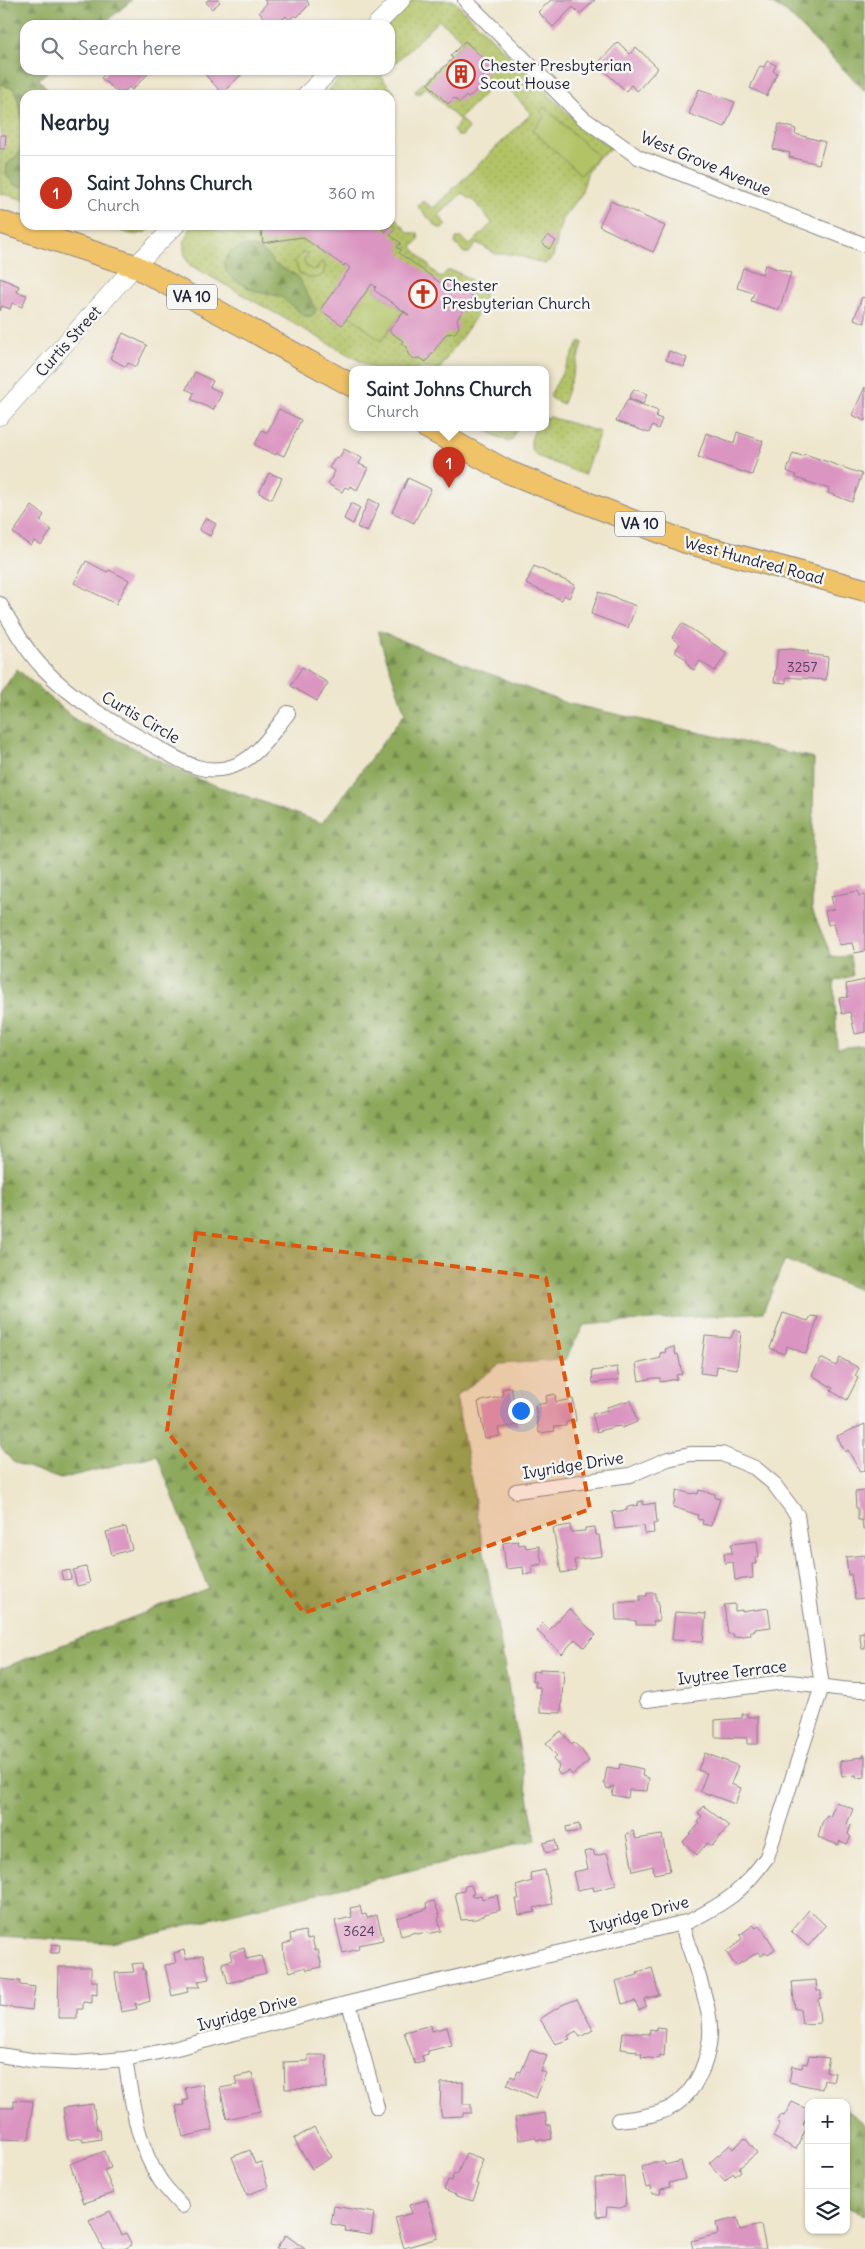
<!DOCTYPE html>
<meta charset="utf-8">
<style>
:root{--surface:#fff;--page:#f6f6f7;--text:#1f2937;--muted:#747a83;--line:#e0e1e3;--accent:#c8321e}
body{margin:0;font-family:Delius,sans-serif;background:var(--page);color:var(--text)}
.controls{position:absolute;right:15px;bottom:15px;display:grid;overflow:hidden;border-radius:10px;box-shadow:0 1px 4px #0004}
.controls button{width:45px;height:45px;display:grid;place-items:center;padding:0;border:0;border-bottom:1px solid var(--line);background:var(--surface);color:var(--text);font:25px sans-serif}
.you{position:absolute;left:520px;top:1410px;width:18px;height:18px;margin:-12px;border:4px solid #fff;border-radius:50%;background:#1a73e8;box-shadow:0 0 0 8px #1a73e833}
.badge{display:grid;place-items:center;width:32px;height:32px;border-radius:50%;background:var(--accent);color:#fff;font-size:16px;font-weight:700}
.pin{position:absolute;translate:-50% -41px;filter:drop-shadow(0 1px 2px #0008)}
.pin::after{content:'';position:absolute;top:26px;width:18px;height:15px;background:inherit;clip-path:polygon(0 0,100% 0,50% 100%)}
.popup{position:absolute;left:349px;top:366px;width:200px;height:65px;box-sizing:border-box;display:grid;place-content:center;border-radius:10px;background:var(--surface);filter:drop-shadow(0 1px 4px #0005);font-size:16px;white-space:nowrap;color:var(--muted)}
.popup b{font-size:19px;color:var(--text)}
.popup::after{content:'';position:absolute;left:50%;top:100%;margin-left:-10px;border:10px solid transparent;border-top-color:var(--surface)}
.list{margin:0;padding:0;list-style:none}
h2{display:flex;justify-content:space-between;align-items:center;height:65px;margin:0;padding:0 20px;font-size:21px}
h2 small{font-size:16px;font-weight:400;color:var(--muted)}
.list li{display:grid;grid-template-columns:32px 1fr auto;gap:15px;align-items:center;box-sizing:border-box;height:75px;padding:0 20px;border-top:1px solid var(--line)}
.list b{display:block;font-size:19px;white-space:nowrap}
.list p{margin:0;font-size:16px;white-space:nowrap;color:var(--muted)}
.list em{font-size:16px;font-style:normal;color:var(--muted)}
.icon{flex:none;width:28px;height:28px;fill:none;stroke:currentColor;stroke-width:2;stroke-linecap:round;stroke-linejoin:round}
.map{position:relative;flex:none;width:865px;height:2249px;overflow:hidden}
.search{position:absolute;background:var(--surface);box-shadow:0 1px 4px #0004;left:20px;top:20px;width:375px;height:55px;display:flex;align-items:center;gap:12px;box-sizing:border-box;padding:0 18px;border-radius:15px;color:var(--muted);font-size:19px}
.panel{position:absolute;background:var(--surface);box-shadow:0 1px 4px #0004;left:20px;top:90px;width:375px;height:140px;border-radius:15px}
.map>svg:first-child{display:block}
.grass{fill:url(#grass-dots);stroke:#6a7250}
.forest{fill:url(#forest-firs);stroke:#58664b}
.green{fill:#b2c366;stroke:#6a7250}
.building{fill:#db95c1}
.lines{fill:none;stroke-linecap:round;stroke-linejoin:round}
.minor-casing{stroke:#888484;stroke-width:16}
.tertiary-casing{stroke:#888484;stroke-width:19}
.primary-casing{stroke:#888484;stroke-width:24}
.minor{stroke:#fff;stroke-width:14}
.tertiary{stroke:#fff;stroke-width:18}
.primary{stroke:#f1c369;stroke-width:22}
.marked{fill:#de560e;fill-opacity:0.2;stroke:#de560e;stroke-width:4;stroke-dasharray:10 6;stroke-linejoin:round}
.labels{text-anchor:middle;stroke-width:5;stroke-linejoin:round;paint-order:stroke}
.number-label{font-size:14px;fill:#503f5c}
.shield{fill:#f6f6f2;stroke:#626272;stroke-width:1}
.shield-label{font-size:15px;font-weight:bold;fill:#22223b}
.poi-label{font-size:16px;fill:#22223b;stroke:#f6f6f2;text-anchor:start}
.street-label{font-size:16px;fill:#22223b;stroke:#f6f6f2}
</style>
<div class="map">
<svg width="865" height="2249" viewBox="0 0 865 2249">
<defs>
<pattern id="grass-dots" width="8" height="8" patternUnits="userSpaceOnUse" patternTransform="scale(1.25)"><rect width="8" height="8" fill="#b2c366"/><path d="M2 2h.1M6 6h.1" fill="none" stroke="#99a759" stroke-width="1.8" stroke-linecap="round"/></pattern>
<pattern id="forest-firs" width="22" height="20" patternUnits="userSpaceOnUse" patternTransform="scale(1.25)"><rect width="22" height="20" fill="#8da95b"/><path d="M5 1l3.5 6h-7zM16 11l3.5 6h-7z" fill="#73894c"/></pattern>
</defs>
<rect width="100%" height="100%" fill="#f6f6f2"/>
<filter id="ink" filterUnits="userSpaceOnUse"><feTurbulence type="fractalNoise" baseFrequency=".02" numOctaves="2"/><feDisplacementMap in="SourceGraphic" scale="10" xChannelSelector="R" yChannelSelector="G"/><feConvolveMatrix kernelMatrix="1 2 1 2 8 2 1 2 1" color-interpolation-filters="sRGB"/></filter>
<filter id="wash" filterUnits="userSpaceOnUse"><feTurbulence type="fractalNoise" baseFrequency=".0096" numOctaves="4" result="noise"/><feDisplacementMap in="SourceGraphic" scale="20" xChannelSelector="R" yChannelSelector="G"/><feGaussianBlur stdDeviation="1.12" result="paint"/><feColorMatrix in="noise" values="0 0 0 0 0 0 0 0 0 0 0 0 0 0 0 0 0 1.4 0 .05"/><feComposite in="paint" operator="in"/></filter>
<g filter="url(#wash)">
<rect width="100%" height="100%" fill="#eee6cd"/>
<path class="grass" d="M412,0h41l130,128 28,20 -14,10 -10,16 -6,21 -19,24 -9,38 -8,7 -33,-10h-16l-19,-11 -8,10h-5l-9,-10 1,-5h6l8,7 22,-22 -19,-23 -4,-1 -7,-6 -23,22 8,10 -4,4 -6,-2 -18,-19 -1,-3 5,-4 10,7 98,-94 -22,-25h-4l-8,-8 -37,37 9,11 -7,7h-5l-4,-6 7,-9 -34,-34 -6,6h-4l-1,-2 48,-51 -24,-20 -49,48 -2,-43z
M347,70h41l-7,7 14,16 -4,5 -11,-9 -6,6h-49z
M0,84l15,5c5,18 13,45 4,64 -2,4 -8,8 -12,11l6,20 12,3v13l-25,-7z
M390,212l19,21h9l1,7 -7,7 28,31 7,-7c12,-2 30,13 37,23 3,15 -35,57 -44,75h-66l-184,-104c-10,-13 -7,-29 4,-40h196z
M107,225h49c-19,16 -29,8 -49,0z
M580,341l3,2 -20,61 -11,-5 -2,-4z
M550,417l50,15 -16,43 -47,-19 -6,-7v-9l5,-13h9v-9z
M479,427h38l-5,13 -4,2z"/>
<path class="forest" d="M0,0h132l-30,25h-77v45h24l-10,9 13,16h-27v92l-12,-3 -7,-10 1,-10c4,-3 10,-7 12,-11 9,-18 1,-46 -4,-64l-15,-5z
M765,0h100v91l-79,-79z
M245,246l12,2 11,7 5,8 24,13 19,34 -3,6h-9l-24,-20 -23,-4 -24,-13 -7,-8 -2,-9 6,-10z
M377,631l189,72 248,55 -2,152 20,47 18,-1 3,20 -19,5 3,67 27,-3 1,8v239l-80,-32 -22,52 -179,13 -19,35 -65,4 -44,32 80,444 -424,103 -112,-7v-267l208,-81 -51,-133 -97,24 -47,-17 -13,-16v-752l17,-25 59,51 122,59 124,44 83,-110z
M846,2109l19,15v92l-19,-10z"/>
<path class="green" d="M544,107l54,49 -17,19 -49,-45 13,-14 -5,-5z
M302,253h7l-5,6 2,8 7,3 4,-1 5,-8 3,4 -1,9c-8,6 -16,5 -25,-1l-4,-12z
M372,284l4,3 -2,3 35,25 -7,-2 -21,28 -32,-26z"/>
<g id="blocks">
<path class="building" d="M208,0h10l2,2 -8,7 -6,-7z
M264,0h43l2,5 -12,12 -2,-2 -6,5 -3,-4 -9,9h-7l-11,-13 8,-9z
M551,0h44l-15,14 -7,-7 -20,20 -15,-15z
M465,41l27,26 -13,14 4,3 -15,14 -2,-2 -6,7 -6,-5 -6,6 -20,-20 25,-26 -3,-2z
M618,42l12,12 6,-7 22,21 -21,23 -6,-6 -5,6 -29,-27z
M767,61l9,4 -3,6 4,2 -10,23 -17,-8 10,-22 4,1z
M109,70h43l-20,20 -3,-3 -8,8 -20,-17z
M201,70h39l3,3 -21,20z
M699,89l36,13 -10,25 -36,-13z
M779,124l17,5 -1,5 30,8 -6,22 -30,-7 1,-4 -17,-4z
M0,135h6l-1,14h-5z
M611,201l54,25 -12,26 -54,-26z
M391,224l5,4 -6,7 11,8 -4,4 4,3 -2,3 43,31 5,-6 26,19 -16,22 2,8 -4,6 -9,1 -20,28 -6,-4 -6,1 -6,-5 -1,-7 -6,-4 2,-2 -14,-10 14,-19 6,3 -35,-25 2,-3 -4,-3 -30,41 -22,-15 30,-42 -5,-4 -1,2 -42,-29 -39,6 -3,-18h116l10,7z
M548,235l8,6 -7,8 -7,-6z
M765,265l26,8 -12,37 -28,-9 3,-8 -17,-5 6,-20 19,6z
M0,278l19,8 -2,6 10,3 -5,12 -10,-4 -2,6 -8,-3 -2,5z
M862,297l3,1v25l-11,-4z
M123,333l24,12 -11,22 -8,-4 -2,4 -16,-9z
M669,351l18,7 -3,9 -18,-7z
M195,372l18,9 -3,6 12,6 -9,17 -22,-11 3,-6 -8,-4z
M865,387v34l-13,-6z
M634,389l13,5 -4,10 -14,-6z
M628,399l30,12 -2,6 6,2 -4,10 -6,-3 -3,7 -33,-12z
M279,409l22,11 -17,36 -7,-3 -1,2 -21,-10 7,-15 5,3z
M737,432l26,9 -11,34 -54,-18 8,-24 28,10z
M344,449l18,9 -3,6 9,4 -11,22 -7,-4 -1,3 -4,-2 -3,5 -14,-8 7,-13 -6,-3 7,-11 3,1z
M793,453l9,3 3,-2 57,20 -10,28 -24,-9 1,-4 -33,-11v-3l-9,-4z
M269,473l13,5 -10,21 -13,-6z
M408,478l23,11 -17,34 -22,-11z
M369,499l10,5 -12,28 -10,-5z
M351,503l9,5 -7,16 -9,-5z
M32,506l12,9 -4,6 12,9 -11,15 -7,-4 -3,5 -18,-13z
M206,518l10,6 -6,12 -11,-6z
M86,561l21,11 2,-2 20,10 -13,24 -42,-21z
M534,566l41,19 -6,13 -5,-3 -2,5 -36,-16z
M599,592l37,14 -8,22 -37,-14z
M682,623l45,30 -12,18 -15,-10 -6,9 -5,-3 -3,-8 -11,-7 5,-8 -8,-6z
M791,649l17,2v3l20,3 -2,23 -40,-3v6l-12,-1 4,-32z
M302,667l26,16 -11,18 -26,-15z
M858,891l1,5 6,-1v56l-10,2 -3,-10 -13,2 -5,-22 -6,2 -3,-14 9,-2 -3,-13z
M865,980v52l-10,2 -5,-22 -8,2 -3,-16 9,-1 -2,-13z
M783,1313l25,8 3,-5 7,1 -12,37 -19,-8 -3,8 -14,-6z
M734,1330l7,2 -4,37 -20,-3 -1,9 -16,-2 5,-37 26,2z
M674,1347l2,8 2,-1 4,20 -6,1 1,4 -17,3v-4h-6l-15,3 -3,-17 25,-6 -1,-5 6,-1 -1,-3z
M821,1358l15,8 4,-8 19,10 -4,8 3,2 -11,22 -16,-9 2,-3 -21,-13z
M617,1367l2,13 -26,3 -1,-12z
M511,1387l7,38 -20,3 2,8 -15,3 -7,-37 25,-6 -1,-7z
M555,1394l1,8 17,-3 3,22 -10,1v4l-12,1 1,4 -16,2 -4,-28 12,-2 -1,-7z
M631,1400l6,22 -15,6 -1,-2 -8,1 -16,5 -5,-18 16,-4 -1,-3z
M865,1424v46l-5,2 -12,-22 -3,2 -8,-16z
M677,1490l15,4 1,-1 5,1 1,-4 16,4v4l5,1 -9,27 -9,-2 1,-4 -6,-1 1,-4 -25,-8z
M865,1491v39h-2l-1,-10h-4v-12h-2l-1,-16z
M643,1501v4l12,-2 2,20 -4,1 1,9 -9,1 -1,-8 -29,3 -3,-17 15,-2v-3l11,-2v-3z
M570,1525l1,7 14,-1v-3l10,-1 1,8h3l3,21 -28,4 2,10 -15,3 -8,-45z
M126,1527l6,22 -20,6 -6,-23z
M518,1541l1,4 6,-1 1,4 13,-2 3,18 -10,2 1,7 -9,2 -1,-8 -17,2 -3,-26z
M757,1541l2,16h-4l1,7h-4l1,14 -18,2 -2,-18 -8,1 -1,-10h8l-1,-9z
M865,1555v43l-10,1 -4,-25 -3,1 -2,-18z
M86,1567l4,16 -13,3 -4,-16z
M70,1570l1,9 -8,1 -2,-8z
M647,1593h9v8h2l1,20h-6l1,4h-18v-4l-5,-1h-15l-1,-17 25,-2v-5h7z
M735,1604v7l7,-1v2l26,-4 3,19 -16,2v2h-5l1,4 -17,2 -1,-3h-5l-4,-29z
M569,1609l27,26 -12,12 -9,-8 -13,15 -26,-24 7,-7 6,7z
M675,1612l31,2 -3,27 -31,-1z
M865,1632v17h-3l-3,-16z
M540,1669l24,1 -3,43 -21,-1v-25h-5v-6h-3l1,-10 7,1z
M742,1714h5v3h11v27h-11v-6l-32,-1v-17l27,-2z
M561,1731l11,14 2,-2 7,6 8,12 -17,14 -3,-4 -9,4 -3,-4 2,-5 -6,-7 4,-3 -11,-13z
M705,1753l33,13 -7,18 10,4 -6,16 -35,-13 7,-18 -9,-3z
M863,1755h2v22l-9,1v-3l-14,1 -2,-15 14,-2v-1l9,-1z
M620,1764l23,5 -1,7 7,2 -2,13 -18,-1 -1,8 -16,-3 2,-9h-2l-1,3 -5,-1v-4h-2l3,-17 12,2z
M836,1802l17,7 -6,15 4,1 -3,9 3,3 -4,7 -7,-3 -2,4 -20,-8 4,-14 5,-8 3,2z
M704,1806l25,20 -17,20 -5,-3 -10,12 -14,-13 16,-18 -2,-2 5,-6 -4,-3z
M579,1824l1,7 -13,2 -1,-6z
M633,1831l3,8 26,-4 8,36 -16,3 -1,-8 -20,5 -7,-37z
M555,1840l2,10 -11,3 -3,-10z
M593,1850l2,6 12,-3 9,32 -22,6 -1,-4 -16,3 -4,-18 15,-3 -4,-17z
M545,1870l7,34 -18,4 1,4 -16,3 -3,-16h3l-3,-13 16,-5 -2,-8z
M471,1885l3,9h-3l1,3 9,-2 1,4 15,-4 3,15 -15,4v1l-9,4 -15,1 -6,-27 9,-2 1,-5z
M434,1901l6,16 -2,1 3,13 -13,3 -1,-2 -10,2 -1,-2 -15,4 -4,-18 30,-9 -1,-6z
M360,1906l2,9 4,-1 1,4 10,-3 6,25 -25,5 1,4 -16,4 -8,-32 17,-4 -2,-9z
M809,1910l17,16 -18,20 -17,-15z
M753,1925l3,3 4,-3 15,24 -7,5 -2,-2 -5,4 -3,-4 -22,14 -10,-14 12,-9 -1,-1 5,-3 -2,-4z
M305,1931l2,8 5,-1 3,12h3l4,17 -15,3 -1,-3 -16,5 -6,-16 -1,-12 8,-2 -1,-8z
M52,1944l8,1 -1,8h-8z
M244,1948l2,11 15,-3 5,17 -38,10 -6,-20 10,-3 -2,-8z
M184,1950l2,9 17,-4 6,24 -11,2 2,6h-13l1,5 -16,4 -7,-31 11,-2 -2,-10z
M142,1963l1,7h2l5,31 -12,4 -3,-2 2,6 -16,3 -6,-39 19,-1 -2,-8z
M59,1967h32v14h6v14l-5,-1v9l-9,-1v7h-6v9h-19z
M652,1968l7,27 -15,4 2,7 -7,4 -4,-9 -13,3 -6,-23 22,-6 -1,-3z
M0,1979l20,2v4l15,2 -3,23 -32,-4z
M816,1980l1,11h4v7l-3,1 2,24 -18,1 -2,-15h-5l-3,-27z
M577,1999l16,31 -13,7 -4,-6 -8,5 2,3 -15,5 -15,-25 22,-14z
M431,2025l1,6 15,-4 5,18 -24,6v3l-6,2 2,6 -9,2 -11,-32z
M656,2027l10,1 -2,28 -5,-1 -1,4 -17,-2 1,-4h-6l1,-2 -16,-2 2,-17 26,2 1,-5 6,1z
M530,2050l17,6 -6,15 5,2 -10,25 -29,-13 4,-9 4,2 3,-7 3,1z
M308,2055h18l1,33 -42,1 -1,-27 24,-1z
M809,2056l20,2 -3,13 9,2 -2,9 -9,-2 -2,9 -33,-7 3,-16 10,2 1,-5 4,1z
M252,2073l8,38 -33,8 -7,-31 17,-3 -2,-8z
M463,2082v22h8v9h-8v3l-21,1 -2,-9 1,-25z
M202,2084l11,46 -30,7 -7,-31 8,-1 -1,-4 5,-1 -3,-12z
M14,2100l19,1 -4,39 -29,-1v-31h14z
M792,2102l17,8 -6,15 4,2 -11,22 -23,-12 7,-14 -3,-1 4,-7 3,1z
M93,2104l4,25h3l1,10 -18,3 -1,-4 -14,2 -5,-32z
M545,2113l2,12h3l2,14 -10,2v-2l-6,1 -1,-3 -16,3 -4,-22z
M314,2127l18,30 -20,12 -18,-30z
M745,2138l12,15 -18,15 2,3 -6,5 -2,-3 -8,8 -16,-18 21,-18 3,4z
M250,2150l5,14 6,-2 7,25 -21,8 -15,-38z
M105,2151l6,17 -7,2 10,23 -30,10 -14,-39z
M466,2153l17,6 -7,24 3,1 -6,17 -17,-5v-1l-12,-5 4,-10 3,1 3,-7 3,1z
M681,2161l4,18 -16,4 1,4 -9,2 -1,5h-8l-1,-7 -5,1 -5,-21 13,-5h10l1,3z
M624,2177l2,29 -6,2 -13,-1 -1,9 -8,1 -1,-2 -2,-37z
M427,2200l11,38 -34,10 -9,-30 17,-5 -3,-8z
M334,2206l40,7 -3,22 -26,-4 1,-4 -15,-3z
M110,2211l12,24 4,-2 6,12 -8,4h-21l-14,-28z
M737,2218l3,12 21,-5 5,24h-73l-2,-8 27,-7 -2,-11z
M286,2235l19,14h-29z"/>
</g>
</g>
<g filter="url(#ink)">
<use href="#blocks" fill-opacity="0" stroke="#888484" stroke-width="1"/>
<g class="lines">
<defs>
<path id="minor" d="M465,0l118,118 55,39 227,88
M0,604c12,21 25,45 42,63 31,33 71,56 111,78 14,8 29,18 44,22 9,3 20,3 30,1 28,-6 44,-34 61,-55
M647,1700l136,-18c28,0 54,9 82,8
M349,2003l28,104
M0,2055l37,6 39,2 49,-4 48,-10 176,-46 341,-82c38,-20 52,-29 77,-64l55,-171 -25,-171 -24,-32 -18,-15 -33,-14h-32l-22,5 -38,16 -114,16
M125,2059c7,41 11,85 35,121 6,9 15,18 22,26
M618,2120c18,-1 47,-6 61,-18 25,-21 36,-61 29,-91 -6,-30 -18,-59 -27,-88"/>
<path id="tertiary" d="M376,25l25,-25
M306,95l25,-25
M0,416l135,-150 41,-41"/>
<path id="primary" d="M0,222l135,44 218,120
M426,427l82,45 178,70 179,48"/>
</defs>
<use href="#minor" class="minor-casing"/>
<use href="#tertiary" class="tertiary-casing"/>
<use href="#primary" class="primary-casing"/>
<use href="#minor" class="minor"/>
<use href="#tertiary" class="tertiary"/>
<use href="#primary" class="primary"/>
</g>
</g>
<path class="marked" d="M196,1233l350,45 44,231 -286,104 -137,-182z"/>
<defs>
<symbol id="building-ring" viewBox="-11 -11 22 22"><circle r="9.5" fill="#f6f6f2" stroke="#c8321e" stroke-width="1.5"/><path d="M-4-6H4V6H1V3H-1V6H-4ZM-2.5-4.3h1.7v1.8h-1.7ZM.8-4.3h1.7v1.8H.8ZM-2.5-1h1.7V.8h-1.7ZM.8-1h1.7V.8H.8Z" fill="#c8321e"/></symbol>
<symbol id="church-ring" viewBox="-11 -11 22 22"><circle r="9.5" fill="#f6f6f2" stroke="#c8321e" stroke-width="1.5"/><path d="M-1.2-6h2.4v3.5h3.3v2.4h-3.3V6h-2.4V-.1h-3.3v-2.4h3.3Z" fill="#c8321e"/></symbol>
</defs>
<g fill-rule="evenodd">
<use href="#building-ring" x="445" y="58" width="32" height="32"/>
<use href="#church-ring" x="407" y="278" width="32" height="32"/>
</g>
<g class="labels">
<g class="number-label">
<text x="802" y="672">3257</text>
<text x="359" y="1936">3624</text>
</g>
<g class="shield">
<rect x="167" y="284.5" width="50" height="25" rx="4"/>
<rect x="615" y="511.5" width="50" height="25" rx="4"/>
</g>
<g class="shield-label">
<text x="192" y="302">VA 10</text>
<text x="640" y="529">VA 10</text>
</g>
<g class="poi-label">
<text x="480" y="71">Chester Presbyterian<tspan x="480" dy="18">Scout House</tspan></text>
<text x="442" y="291">Chester<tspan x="442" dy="18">Presbyterian Church</tspan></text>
</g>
<g class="street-label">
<text transform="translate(706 163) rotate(23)" y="6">West Grove Avenue</text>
<text transform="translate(68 341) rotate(-48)" y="6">Curtis Street</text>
<text transform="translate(754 560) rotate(15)" y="6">West Hundred Road</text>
<text transform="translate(141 717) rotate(30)" y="6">Curtis Circle</text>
<text transform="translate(573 1465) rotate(-9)" y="6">Ivyridge Drive</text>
<text transform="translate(732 1672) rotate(-7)" y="6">Ivytree Terrace</text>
<text transform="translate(639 1914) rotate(-15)" y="6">Ivyridge Drive</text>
<text transform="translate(247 2012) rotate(-15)" y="6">Ivyridge Drive</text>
</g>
</g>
</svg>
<div class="controls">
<button>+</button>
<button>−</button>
<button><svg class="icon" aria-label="layers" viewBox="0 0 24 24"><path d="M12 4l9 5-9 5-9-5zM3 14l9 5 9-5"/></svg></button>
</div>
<div class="you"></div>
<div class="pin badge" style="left:449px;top:488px">1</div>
<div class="popup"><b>Saint Johns Church</b>Church</div>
<div class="search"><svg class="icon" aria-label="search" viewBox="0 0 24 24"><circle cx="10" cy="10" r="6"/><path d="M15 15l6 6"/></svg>Search here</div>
<section class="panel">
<h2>Nearby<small></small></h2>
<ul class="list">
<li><span class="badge">1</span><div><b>Saint Johns Church</b><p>Church</p></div><em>360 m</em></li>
</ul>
</section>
</div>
